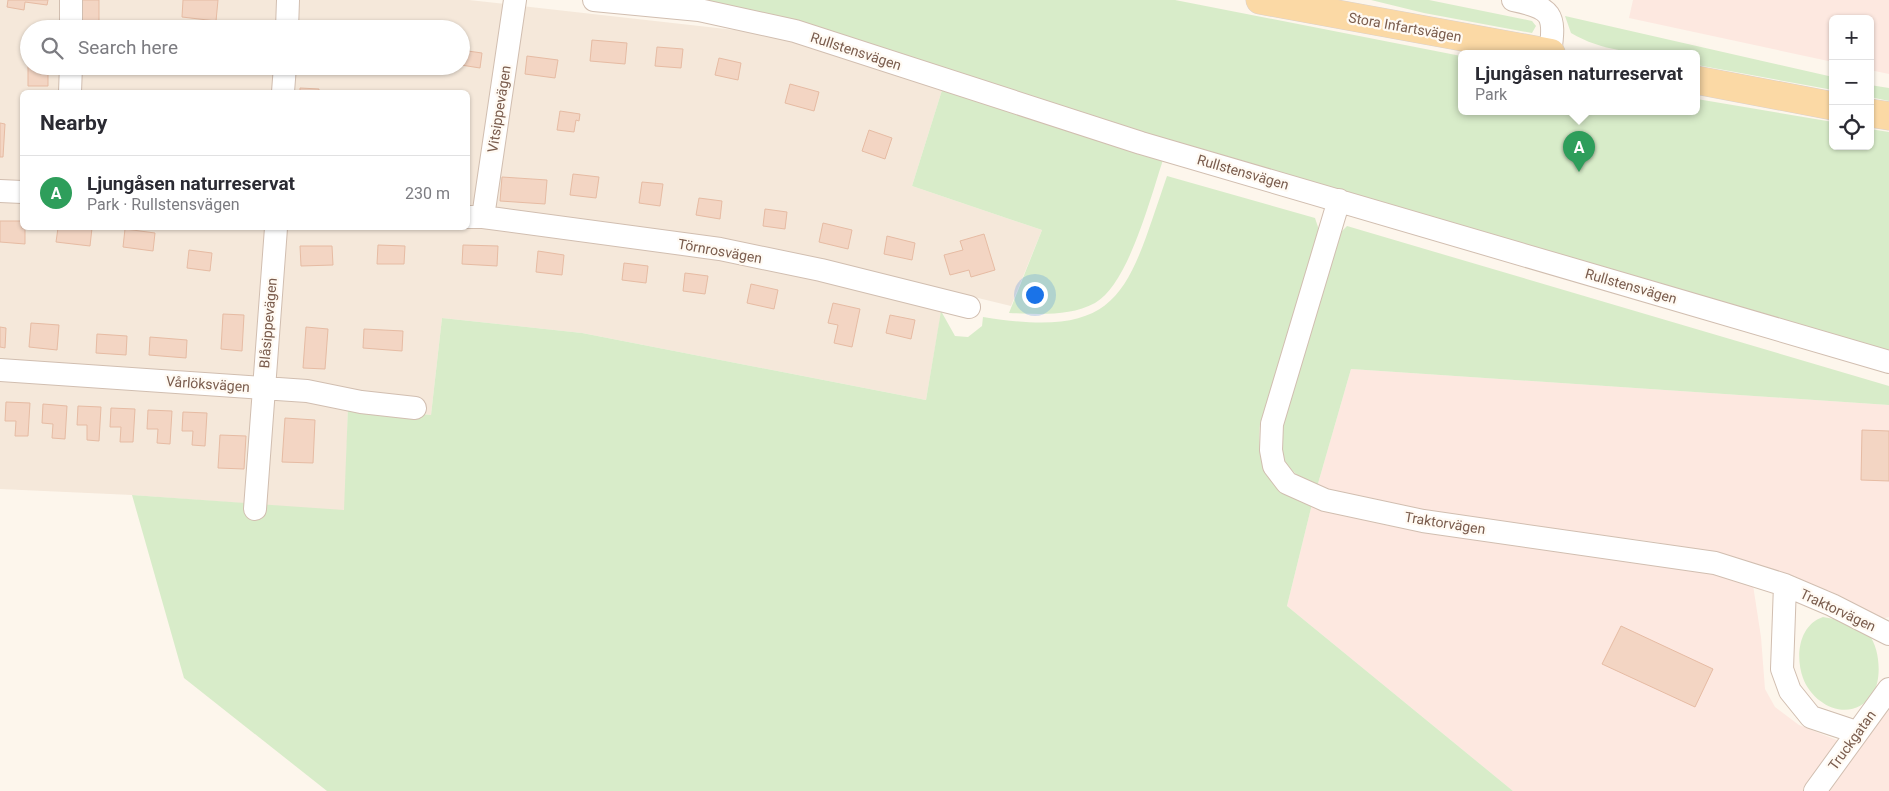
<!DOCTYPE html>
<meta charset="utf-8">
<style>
:root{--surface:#fff;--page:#f2f2f3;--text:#2b2b33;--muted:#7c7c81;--line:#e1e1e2;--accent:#e76f51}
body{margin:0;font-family:Roboto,sans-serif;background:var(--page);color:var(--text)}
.controls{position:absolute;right:15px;top:15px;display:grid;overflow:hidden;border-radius:8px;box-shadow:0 1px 4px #0004}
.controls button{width:45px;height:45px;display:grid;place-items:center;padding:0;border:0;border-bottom:1px solid var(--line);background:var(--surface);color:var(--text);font:25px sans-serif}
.you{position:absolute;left:1034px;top:294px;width:18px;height:18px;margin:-12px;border:4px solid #fff;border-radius:50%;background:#1a73e8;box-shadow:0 0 0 8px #1a73e833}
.badge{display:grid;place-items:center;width:32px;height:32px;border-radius:50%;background:var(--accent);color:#fff;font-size:16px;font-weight:700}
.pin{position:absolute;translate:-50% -41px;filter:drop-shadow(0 1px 2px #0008)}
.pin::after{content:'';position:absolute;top:26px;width:18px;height:15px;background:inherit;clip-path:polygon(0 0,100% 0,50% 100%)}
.popup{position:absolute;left:1458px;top:50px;width:242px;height:65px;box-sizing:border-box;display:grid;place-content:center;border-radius:8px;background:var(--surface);filter:drop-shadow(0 1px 4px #0005);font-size:16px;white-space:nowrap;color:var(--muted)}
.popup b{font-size:19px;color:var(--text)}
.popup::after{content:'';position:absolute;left:50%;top:100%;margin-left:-10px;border:10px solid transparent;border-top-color:var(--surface)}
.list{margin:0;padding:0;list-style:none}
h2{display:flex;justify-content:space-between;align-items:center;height:65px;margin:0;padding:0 20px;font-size:21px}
h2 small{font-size:16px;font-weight:400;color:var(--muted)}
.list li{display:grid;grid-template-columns:32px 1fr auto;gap:15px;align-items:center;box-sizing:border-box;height:75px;padding:0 20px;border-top:1px solid var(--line)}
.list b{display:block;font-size:19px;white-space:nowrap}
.list p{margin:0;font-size:16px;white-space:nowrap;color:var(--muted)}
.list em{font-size:16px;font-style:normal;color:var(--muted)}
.icon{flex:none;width:28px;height:28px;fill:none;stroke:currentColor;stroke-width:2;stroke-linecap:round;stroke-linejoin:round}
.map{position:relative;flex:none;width:1889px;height:791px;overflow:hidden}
.search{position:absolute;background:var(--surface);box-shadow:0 1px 4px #0004;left:20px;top:20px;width:450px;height:55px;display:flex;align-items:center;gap:12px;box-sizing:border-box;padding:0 18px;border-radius:28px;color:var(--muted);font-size:19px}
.panel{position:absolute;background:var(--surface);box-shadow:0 1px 4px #0004;left:20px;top:90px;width:450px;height:140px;border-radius:8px}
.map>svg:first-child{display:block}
.residential{fill:#f5e8da;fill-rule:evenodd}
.commercial{fill:#fde8e0}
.green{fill:#d8ecc9}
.building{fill:#f3d5c3;stroke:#e6bba3}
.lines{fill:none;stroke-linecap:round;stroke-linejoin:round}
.minor-casing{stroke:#d1beb0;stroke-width:24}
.major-casing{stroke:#dad1cd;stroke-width:29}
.minor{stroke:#fff;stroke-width:22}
.major{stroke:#fbd9a5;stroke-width:28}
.labels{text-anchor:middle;stroke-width:4.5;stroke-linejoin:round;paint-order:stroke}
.street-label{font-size:14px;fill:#7a5c4d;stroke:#fffaf3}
</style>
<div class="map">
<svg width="1889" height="791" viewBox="0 0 1889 791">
<rect width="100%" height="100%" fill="#fdf6ec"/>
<path class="residential" d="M0,0h469l302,34 172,53 -31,99 130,44 -31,76 -66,-16 -19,110 -344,-67 -140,-15 -11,97 -83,-9 -3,105 -213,-16 -132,-6zM29,29h432v37h-432zM22,92h446v136h-446z"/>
<path class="commercial" d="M1633,0h256v74l-19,-4v-51h-37v43l-204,-44z
M1351,369l538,36v212l-7,2 -52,-28 -110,-35 -64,-14 -216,-27 -123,-28z
M1312,504l74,21 329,47 38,13 8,52 4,52 10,18 24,18 40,16 -33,50h-293l-226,-185z
M1889,703v88h-59z"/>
<path class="green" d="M665,0h510l286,56 1,55h234l1,-12 136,23v24h37v-17l19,3v222z
M1371,0h58l103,21 4,5 -4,7 -108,-20z
M1565,16l268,61v13l-136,-25 -1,-12c-44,0 -86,3 -125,-20z
M1870,85l19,3v13l-19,-4z
M943,87l221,70c-13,38 -35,127 -69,146 -26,14 -58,11 -86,10l33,-83 -130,-44z
M1167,176l148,42 4,12 -59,194c-4,53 12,53 52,80l-25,102 226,185h-1186l-143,-113 -52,-183 212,15 4,-104 83,9 11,-97 140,15 344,67 15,-89 14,25 13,1 14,-11 1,-9c140,23 144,-25 184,-141z
M1347,226l542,160v19l-538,-36 -34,118c-22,-11 -35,-22 -39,-46l59,-205z
M1823,617c13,2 37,8 46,18 11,13 13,45 4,58 -19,31 -59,15 -70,-15 -8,-22 -4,-53 20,-61z"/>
<path class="building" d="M8,0h40l-1,5 -22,-3 -1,8 -17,-3z
M76,0h23v29h-23z
M183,0h35l-2,21 -34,-4z
M129,25l31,1v3h-31z
M306,26l27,3h-27z
M592,40l35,3 -2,21 -35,-3z
M657,47l26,2 -2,19 -26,-2z
M461,50l21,3 -2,15 -19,-3z
M28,52l1,14h19v20h-20z
M527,56l31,4 -3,18 -30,-4z
M719,58l22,5 -3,17 -23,-5z
M790,84l29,8 -5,19 -29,-8z
M300,88l19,1v3h-19z
M560,111l20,3 -1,7 -3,-1 -2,12 -17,-2z
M0,123l5,1 -2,33h-3z
M869,130l23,8 -7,21 -23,-8z
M573,174l26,3 -3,21 -26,-3z
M502,177l45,3 -2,24 -45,-3z
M642,182l21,2 -3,22 -21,-3z
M699,198l23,3 -2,18 -24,-4z
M765,209l22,3 -2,17 -22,-3z
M0,221h22v7h3v16l-25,-2z
M823,223l29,7 -4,19 -29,-7z
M58,228h34l-2,18 -34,-4z
M125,229l30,4 -2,18 -30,-4z
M984,234l11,36 -24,7 -2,-7 -19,5 -6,-20 19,-5 -3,-9z
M887,236l28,7 -3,17 -28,-6z
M378,245l27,1 -1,18h-27z
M463,245l35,1 -1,20 -35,-2z
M300,246h32l1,19 -32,1z
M189,250l23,3 -2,18 -23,-3z
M538,251l26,4 -2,20 -26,-3z
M624,263l24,3 -2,17 -24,-3z
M685,273l23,3 -3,18 -22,-3z
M751,284l27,6 -4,19 -27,-6z
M833,303l27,6 -8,38 -18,-4 4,-18 -10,-2z
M223,314l21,1 -2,36 -21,-2z
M890,315l25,5 -4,19 -25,-6z
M31,323l28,2 -2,25 -28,-3z
M0,327l6,1 -1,20 -5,-1z
M306,327l22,2 -3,40 -22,-1z
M364,329l39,2 -1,20 -39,-3z
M97,334l30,2 -1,19 -30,-2z
M150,337l37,3 -1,18 -37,-3z
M6,402l24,1 -2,33h-13l1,-15h-11z
M43,404l24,2 -2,33 -13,-1 1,-14 -11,-1z
M78,406l23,1 -2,34 -12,-1v-15h-10z
M111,408l24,1 -2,33h-13l1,-15h-11z
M148,410l24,1 -2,33 -13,-1 1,-14h-11z
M183,412l24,1 -2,33 -13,-1 1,-14h-11z
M285,418l30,2 -2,43 -31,-1z
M1862,430l27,1v50l-28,-1z
M220,435l26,1 -2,33 -26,-1z
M1621,626l92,43 -18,38 -93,-43z"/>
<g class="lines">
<defs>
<path id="minor" d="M594,0l105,10 96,21 346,112 748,219
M1513,0c39,8 43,14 37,53
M71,29v-29
M287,29l1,-29
M70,92l1,-26
M283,92l2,-26
M0,191l22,1
M1339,200l-67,224 -1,26 3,16 13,17 38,17 98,21 292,42 70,22 47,20 57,29
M468,217h15l237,32 101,21 148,37
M483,217l32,-217
M0,370l307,21 54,11 54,6
M255,509l21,-281
M1785,585l-3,84 8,22 21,26 45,15
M1815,791l74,-102"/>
<path id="major" d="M1260,0l291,53
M1696,80l137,26
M1870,113l19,3"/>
</defs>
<use href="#minor" class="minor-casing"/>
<use href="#major" class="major-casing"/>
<use href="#minor" class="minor"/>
<use href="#major" class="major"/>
</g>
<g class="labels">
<g class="street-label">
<text transform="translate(1405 27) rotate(10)" y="5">Stora Infartsvägen</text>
<text transform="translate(856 51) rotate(18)" y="5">Rullstensvägen</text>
<text transform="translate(499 109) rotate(-81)" y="5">Vitsippevägen</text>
<text transform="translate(1243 172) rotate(16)" y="5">Rullstensvägen</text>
<text transform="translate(720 251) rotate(10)" y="5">Törnrosvägen</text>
<text transform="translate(1631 286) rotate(16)" y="5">Rullstensvägen</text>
<text transform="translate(268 323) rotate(-85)" y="5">Blåsippevägen</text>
<text transform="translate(208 384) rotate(4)" y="5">Vårlöksvägen</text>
<text transform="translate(1445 523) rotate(9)" y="5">Traktorvägen</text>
<text transform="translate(1838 610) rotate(25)" y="5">Traktorvägen</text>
<text transform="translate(1852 740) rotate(-54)" y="5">Truckgatan</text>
</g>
</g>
</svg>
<div class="controls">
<button>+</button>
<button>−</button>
<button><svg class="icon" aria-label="locate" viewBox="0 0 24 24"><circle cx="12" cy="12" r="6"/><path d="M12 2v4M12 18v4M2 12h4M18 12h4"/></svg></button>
</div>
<div class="you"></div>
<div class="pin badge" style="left:1579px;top:172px;background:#2e9e5b">A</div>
<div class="popup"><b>Ljungåsen naturreservat</b>Park</div>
<div class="search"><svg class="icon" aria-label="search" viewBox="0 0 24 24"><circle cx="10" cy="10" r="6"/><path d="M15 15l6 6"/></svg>Search here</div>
<section class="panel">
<h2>Nearby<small></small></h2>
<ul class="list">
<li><span class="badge" style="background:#2e9e5b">A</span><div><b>Ljungåsen naturreservat</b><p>Park · Rullstensvägen</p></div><em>230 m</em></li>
</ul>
</section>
</div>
